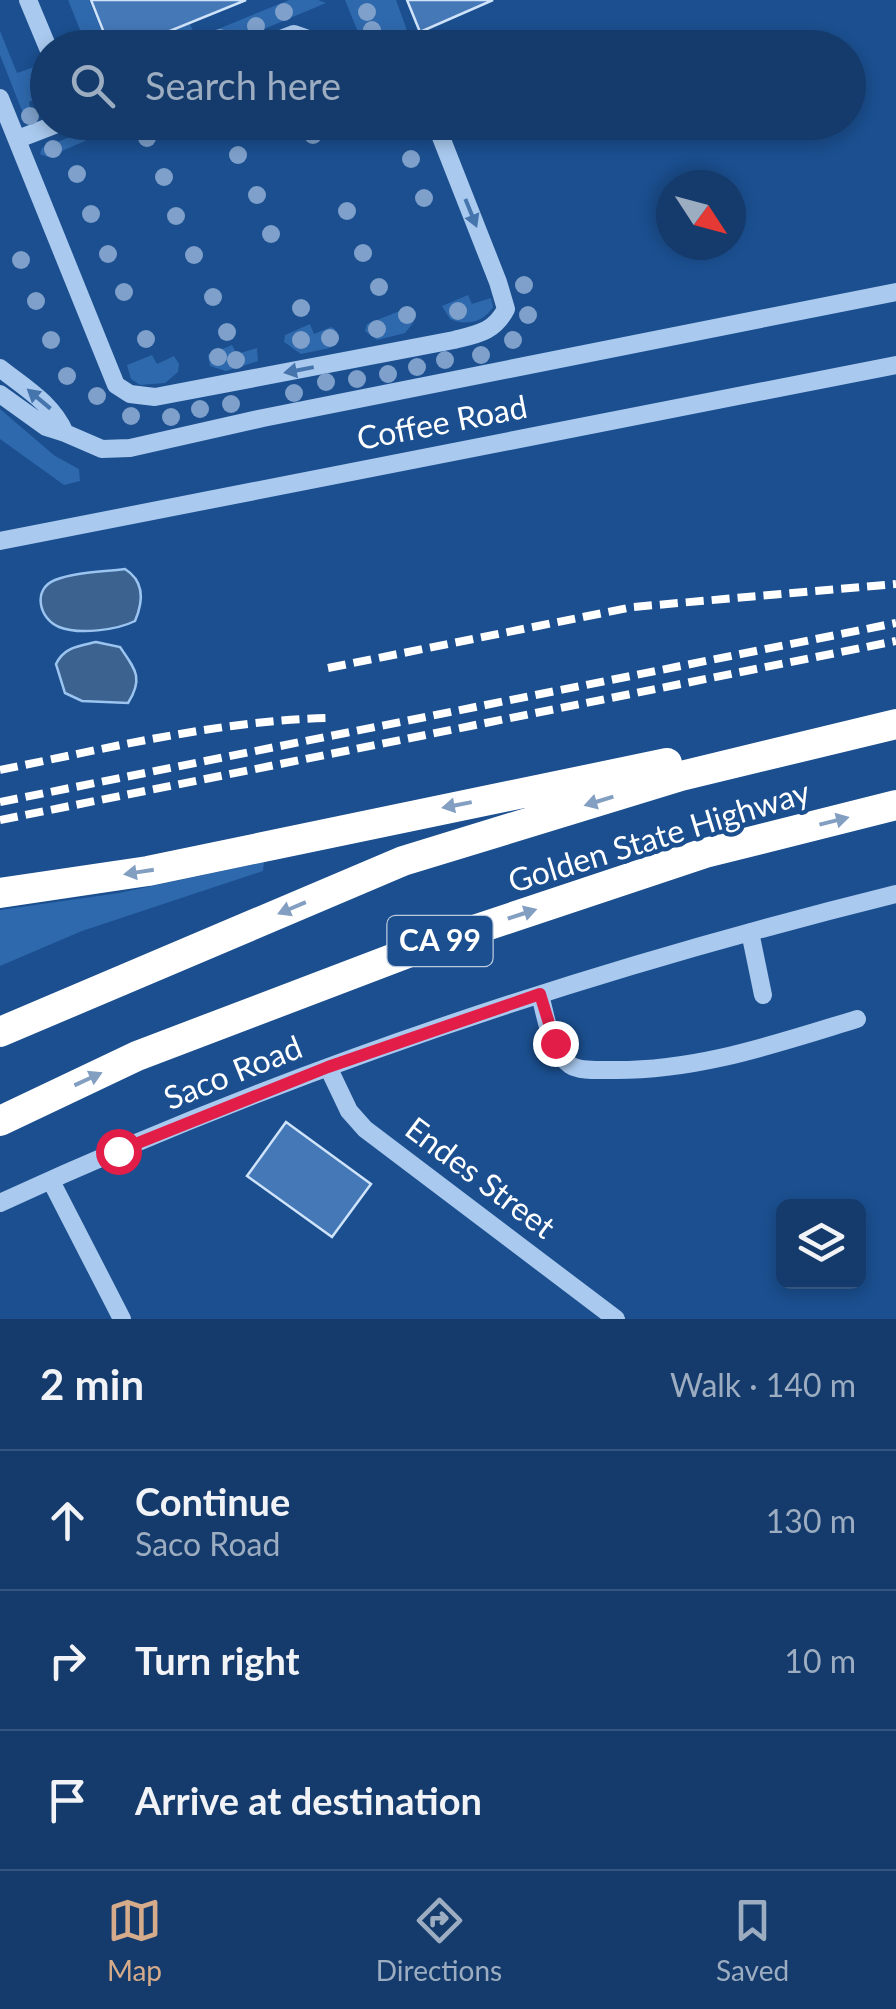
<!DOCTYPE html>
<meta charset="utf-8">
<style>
:root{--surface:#143b6b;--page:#214673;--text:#f1f3f6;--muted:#9dadc1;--line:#33557e;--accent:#d6ab8b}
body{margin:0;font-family:Lato,sans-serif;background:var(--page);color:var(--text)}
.controls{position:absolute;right:30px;bottom:30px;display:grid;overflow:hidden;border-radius:15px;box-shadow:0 5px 15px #0003}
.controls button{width:90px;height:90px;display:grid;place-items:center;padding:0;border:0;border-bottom:2px solid var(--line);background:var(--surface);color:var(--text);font:50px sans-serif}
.compass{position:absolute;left:656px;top:170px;width:90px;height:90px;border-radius:50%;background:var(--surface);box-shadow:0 5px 15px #0003;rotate:126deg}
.stop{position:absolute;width:30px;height:30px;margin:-22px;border:8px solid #e11d48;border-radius:50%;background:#fff}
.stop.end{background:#e11d48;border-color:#fff;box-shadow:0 2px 10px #0008}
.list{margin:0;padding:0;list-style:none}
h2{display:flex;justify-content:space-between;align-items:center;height:130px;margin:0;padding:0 40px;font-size:42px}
h2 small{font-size:32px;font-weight:400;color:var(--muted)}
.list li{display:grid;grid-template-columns:65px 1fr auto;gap:30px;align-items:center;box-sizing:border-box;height:140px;padding:0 40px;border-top:2px solid var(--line)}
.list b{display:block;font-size:38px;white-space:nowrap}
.list p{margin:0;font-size:32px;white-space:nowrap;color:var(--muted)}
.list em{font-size:32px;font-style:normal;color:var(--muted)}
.icon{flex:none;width:55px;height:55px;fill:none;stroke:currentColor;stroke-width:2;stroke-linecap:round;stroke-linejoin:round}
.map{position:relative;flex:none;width:896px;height:1319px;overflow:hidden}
.search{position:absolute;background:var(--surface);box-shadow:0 5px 15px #0003;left:30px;right:30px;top:30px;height:110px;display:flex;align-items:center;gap:25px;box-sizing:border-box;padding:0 35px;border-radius:55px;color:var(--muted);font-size:38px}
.sheet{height:550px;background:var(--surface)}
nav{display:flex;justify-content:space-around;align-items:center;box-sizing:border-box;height:140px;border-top:2px solid var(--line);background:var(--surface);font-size:28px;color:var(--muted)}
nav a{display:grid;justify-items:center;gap:5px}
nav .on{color:var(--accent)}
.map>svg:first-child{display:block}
.green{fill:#2e69ad}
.water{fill:#3c6290;stroke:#9cc4f0;stroke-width:2.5}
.building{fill:#4478b7;stroke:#cfe3fa;stroke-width:2.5}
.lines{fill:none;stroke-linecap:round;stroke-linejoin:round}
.minor{stroke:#a9c9ee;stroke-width:18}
.highway{stroke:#fff;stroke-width:30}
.rail{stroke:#fff;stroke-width:8;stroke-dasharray:18 8;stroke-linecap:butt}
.tree{fill:#7ea0ca}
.oneway{fill:#4674ac}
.oneway2{fill:#829ec1}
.route{stroke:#e11d48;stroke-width:12}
.labels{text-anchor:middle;stroke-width:9;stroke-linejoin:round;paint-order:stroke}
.shield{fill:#1b4f8f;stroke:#bbcadd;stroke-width:2.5}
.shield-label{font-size:30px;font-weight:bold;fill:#fff}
.street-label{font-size:32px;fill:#fff;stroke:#1b4f8f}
</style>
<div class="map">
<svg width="896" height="1319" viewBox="0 0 896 1319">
<rect width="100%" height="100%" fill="#1b4f8f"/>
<path class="green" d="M68,0h21l19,47h-21z
M289,0h29l8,3 -105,44h-9l-6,-13z
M345,0h51l12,33 21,14h-65z
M190,24l5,11 -32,12 -38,1z
M0,31l17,42 17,-6 5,5 8,-3v25l-18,8 4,21 -7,-2 -26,-66z
M83,132l4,3 -2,6 -37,16 -8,-3 2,-6z
M468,295l4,9 19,-6 2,9c-10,16 -27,19 -43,12l-8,-13z
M407,308l5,3 1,12 -8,10 -28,7 -12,-9 2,-7z
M310,324l4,10 17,-7 4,2 1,11 -6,8 -29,6 -17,-12 1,-7z
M232,345l5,9 20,-6 1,13 -32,10 -16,-5 -2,-11z
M152,355l5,9 17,-8 5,8 -1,8 -13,11 -25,2 -9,-6 -4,-14z
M0,409l55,47 24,13 1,12 -16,4 -64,-46z
M264,862l-1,9 -181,60 -82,35v-56l119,-17z"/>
<path class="water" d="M125,569c19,12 19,31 10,52 -18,9 -56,14 -76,6 -20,-8 -27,-38 -4,-47 20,-8 48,-8 70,-11z
M96,642l24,5c15,22 24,31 8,56l-46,-2 -17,-8 -9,-29c8,-17 23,-18 40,-22z"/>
<path class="building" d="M91,0h155l-118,48h-18z
M407,0h86l-73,32z
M286,1122l85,62 -39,53 -85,-61z"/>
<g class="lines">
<path class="minor" d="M28,0l20,48
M258,48l36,-14 17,6 7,8
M0,98l116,287 14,9 25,3 299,-57c24,-6 40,-8 52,-31l-8,-27 -63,-160
M18,139l44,-17
M0,368c25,20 52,35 65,65l-19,-6 -46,-33
M65,433l37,16 28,-1 133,-30 633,-126
M0,541l896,-176
M750,932l13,63
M540,995c6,21 10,56 30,70 9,6 26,5 38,5 87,2 167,-26 249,-51
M328,1067l21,44 16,18 251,190
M51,1181l71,138
M0,1203c287,-133 589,-233 896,-309"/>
<path class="highway" d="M0,893l148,-22 519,-108
M0,1032l403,-171 278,-85 215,-52
M0,1121l137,-65 289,-110 279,-93 191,-48"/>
<path class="rail" d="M328,668l305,-61 263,-23
M0,770c109,-22 217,-49 328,-52
M0,802l896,-179
M0,820l896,-179"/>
</g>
<g class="tree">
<circle cx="284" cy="12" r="9"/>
<circle cx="367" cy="12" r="9"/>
<circle cx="256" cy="26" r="9"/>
<circle cx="372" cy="30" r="9"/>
<circle cx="220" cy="38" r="9"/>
<circle cx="30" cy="116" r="9"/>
<circle cx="313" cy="135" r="9"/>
<circle cx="147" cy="138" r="9"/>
<circle cx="53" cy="149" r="9"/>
<circle cx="238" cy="155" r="9"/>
<circle cx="411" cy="159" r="9"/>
<circle cx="77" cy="174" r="9"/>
<circle cx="164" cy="177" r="9"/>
<circle cx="257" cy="195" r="9"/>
<circle cx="424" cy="198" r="9"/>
<circle cx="347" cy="211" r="9"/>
<circle cx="91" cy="214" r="9"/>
<circle cx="176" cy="216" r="9"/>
<circle cx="271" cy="234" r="9"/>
<circle cx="363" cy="253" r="9"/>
<circle cx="108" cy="254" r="9"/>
<circle cx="194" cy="255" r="9"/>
<circle cx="21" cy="260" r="9"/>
<circle cx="524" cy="285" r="9"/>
<circle cx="379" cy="287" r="9"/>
<circle cx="124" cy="292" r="9"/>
<circle cx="213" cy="297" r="9"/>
<circle cx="36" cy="301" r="9"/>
<circle cx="301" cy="308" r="9"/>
<circle cx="458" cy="311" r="9"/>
<circle cx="407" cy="315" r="9"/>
<circle cx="528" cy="315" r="9"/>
<circle cx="377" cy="329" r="9"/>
<circle cx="227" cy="332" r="9"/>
<circle cx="330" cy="338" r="9"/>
<circle cx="146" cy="339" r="9"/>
<circle cx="51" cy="340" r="9"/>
<circle cx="301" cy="340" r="9"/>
<circle cx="513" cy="340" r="9"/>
<circle cx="481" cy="355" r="9"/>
<circle cx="218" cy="357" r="9"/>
<circle cx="236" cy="360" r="9"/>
<circle cx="445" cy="360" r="9"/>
<circle cx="417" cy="367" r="9"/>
<circle cx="388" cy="374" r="9"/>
<circle cx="67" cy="376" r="9"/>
<circle cx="357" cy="379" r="9"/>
<circle cx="326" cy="382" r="9"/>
<circle cx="294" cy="393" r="9"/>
<circle cx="97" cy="396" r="9"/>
<circle cx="231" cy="404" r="9"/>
<circle cx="200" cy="409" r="9"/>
<circle cx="131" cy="416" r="9"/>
<circle cx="171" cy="417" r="9"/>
</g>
<defs><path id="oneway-solid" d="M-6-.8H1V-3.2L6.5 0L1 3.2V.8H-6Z" transform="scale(2.5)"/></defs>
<g class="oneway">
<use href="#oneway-solid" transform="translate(471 213) rotate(68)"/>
<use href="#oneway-solid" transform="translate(299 370) rotate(169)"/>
<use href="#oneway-solid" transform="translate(39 399) rotate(-140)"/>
</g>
<g class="oneway2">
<use href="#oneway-solid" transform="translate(599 801) rotate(163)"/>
<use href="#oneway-solid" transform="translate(457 805) rotate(169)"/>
<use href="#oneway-solid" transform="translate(834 821) rotate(-14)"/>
<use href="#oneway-solid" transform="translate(139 872) rotate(171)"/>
<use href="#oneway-solid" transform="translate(292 908) rotate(157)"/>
<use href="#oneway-solid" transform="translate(522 914) rotate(-18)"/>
<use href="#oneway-solid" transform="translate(88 1079) rotate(-25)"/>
</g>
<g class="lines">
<path class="route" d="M118,1151l210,-84 212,-73 15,49"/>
</g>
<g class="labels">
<rect class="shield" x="387.5" y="916" width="105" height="50" rx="8"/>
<g class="shield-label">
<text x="440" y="951">CA 99</text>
</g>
<g class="street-label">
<text transform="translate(442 423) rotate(-11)" y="11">Coffee Road</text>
<text transform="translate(659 837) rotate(-17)" y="11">Golden State Highway</text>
<text transform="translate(233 1073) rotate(-22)" y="11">Saco Road</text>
<text transform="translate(480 1178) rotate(37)" y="11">Endes Street</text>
</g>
</g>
</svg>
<div class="controls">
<button><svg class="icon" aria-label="layers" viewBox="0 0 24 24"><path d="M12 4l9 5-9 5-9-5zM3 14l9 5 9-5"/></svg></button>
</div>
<svg class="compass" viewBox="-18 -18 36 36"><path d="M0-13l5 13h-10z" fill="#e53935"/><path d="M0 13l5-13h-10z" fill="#9dadc1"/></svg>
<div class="stop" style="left:118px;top:1151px"></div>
<div class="stop end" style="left:555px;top:1043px"></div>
<div class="search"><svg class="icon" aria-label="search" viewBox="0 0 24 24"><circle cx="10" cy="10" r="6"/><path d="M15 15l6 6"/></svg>Search here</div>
</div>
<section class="sheet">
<h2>2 min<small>Walk · 140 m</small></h2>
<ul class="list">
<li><svg class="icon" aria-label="ahead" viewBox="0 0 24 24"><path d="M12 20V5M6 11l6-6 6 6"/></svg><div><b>Continue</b><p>Saco Road</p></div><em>130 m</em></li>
<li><svg class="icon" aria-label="right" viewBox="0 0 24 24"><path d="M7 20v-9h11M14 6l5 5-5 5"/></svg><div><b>Turn right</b></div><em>10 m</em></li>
<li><svg class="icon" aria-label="arrive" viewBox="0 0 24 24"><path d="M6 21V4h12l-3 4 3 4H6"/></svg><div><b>Arrive at destination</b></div></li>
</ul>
</section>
<nav>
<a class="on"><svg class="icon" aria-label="map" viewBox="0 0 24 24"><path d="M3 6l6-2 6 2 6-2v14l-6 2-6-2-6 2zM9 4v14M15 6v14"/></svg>Map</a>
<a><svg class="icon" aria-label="directions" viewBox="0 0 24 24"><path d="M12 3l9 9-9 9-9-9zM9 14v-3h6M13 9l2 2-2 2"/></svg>Directions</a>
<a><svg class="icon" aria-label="saved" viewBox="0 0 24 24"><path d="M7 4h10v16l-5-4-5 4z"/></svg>Saved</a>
</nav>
